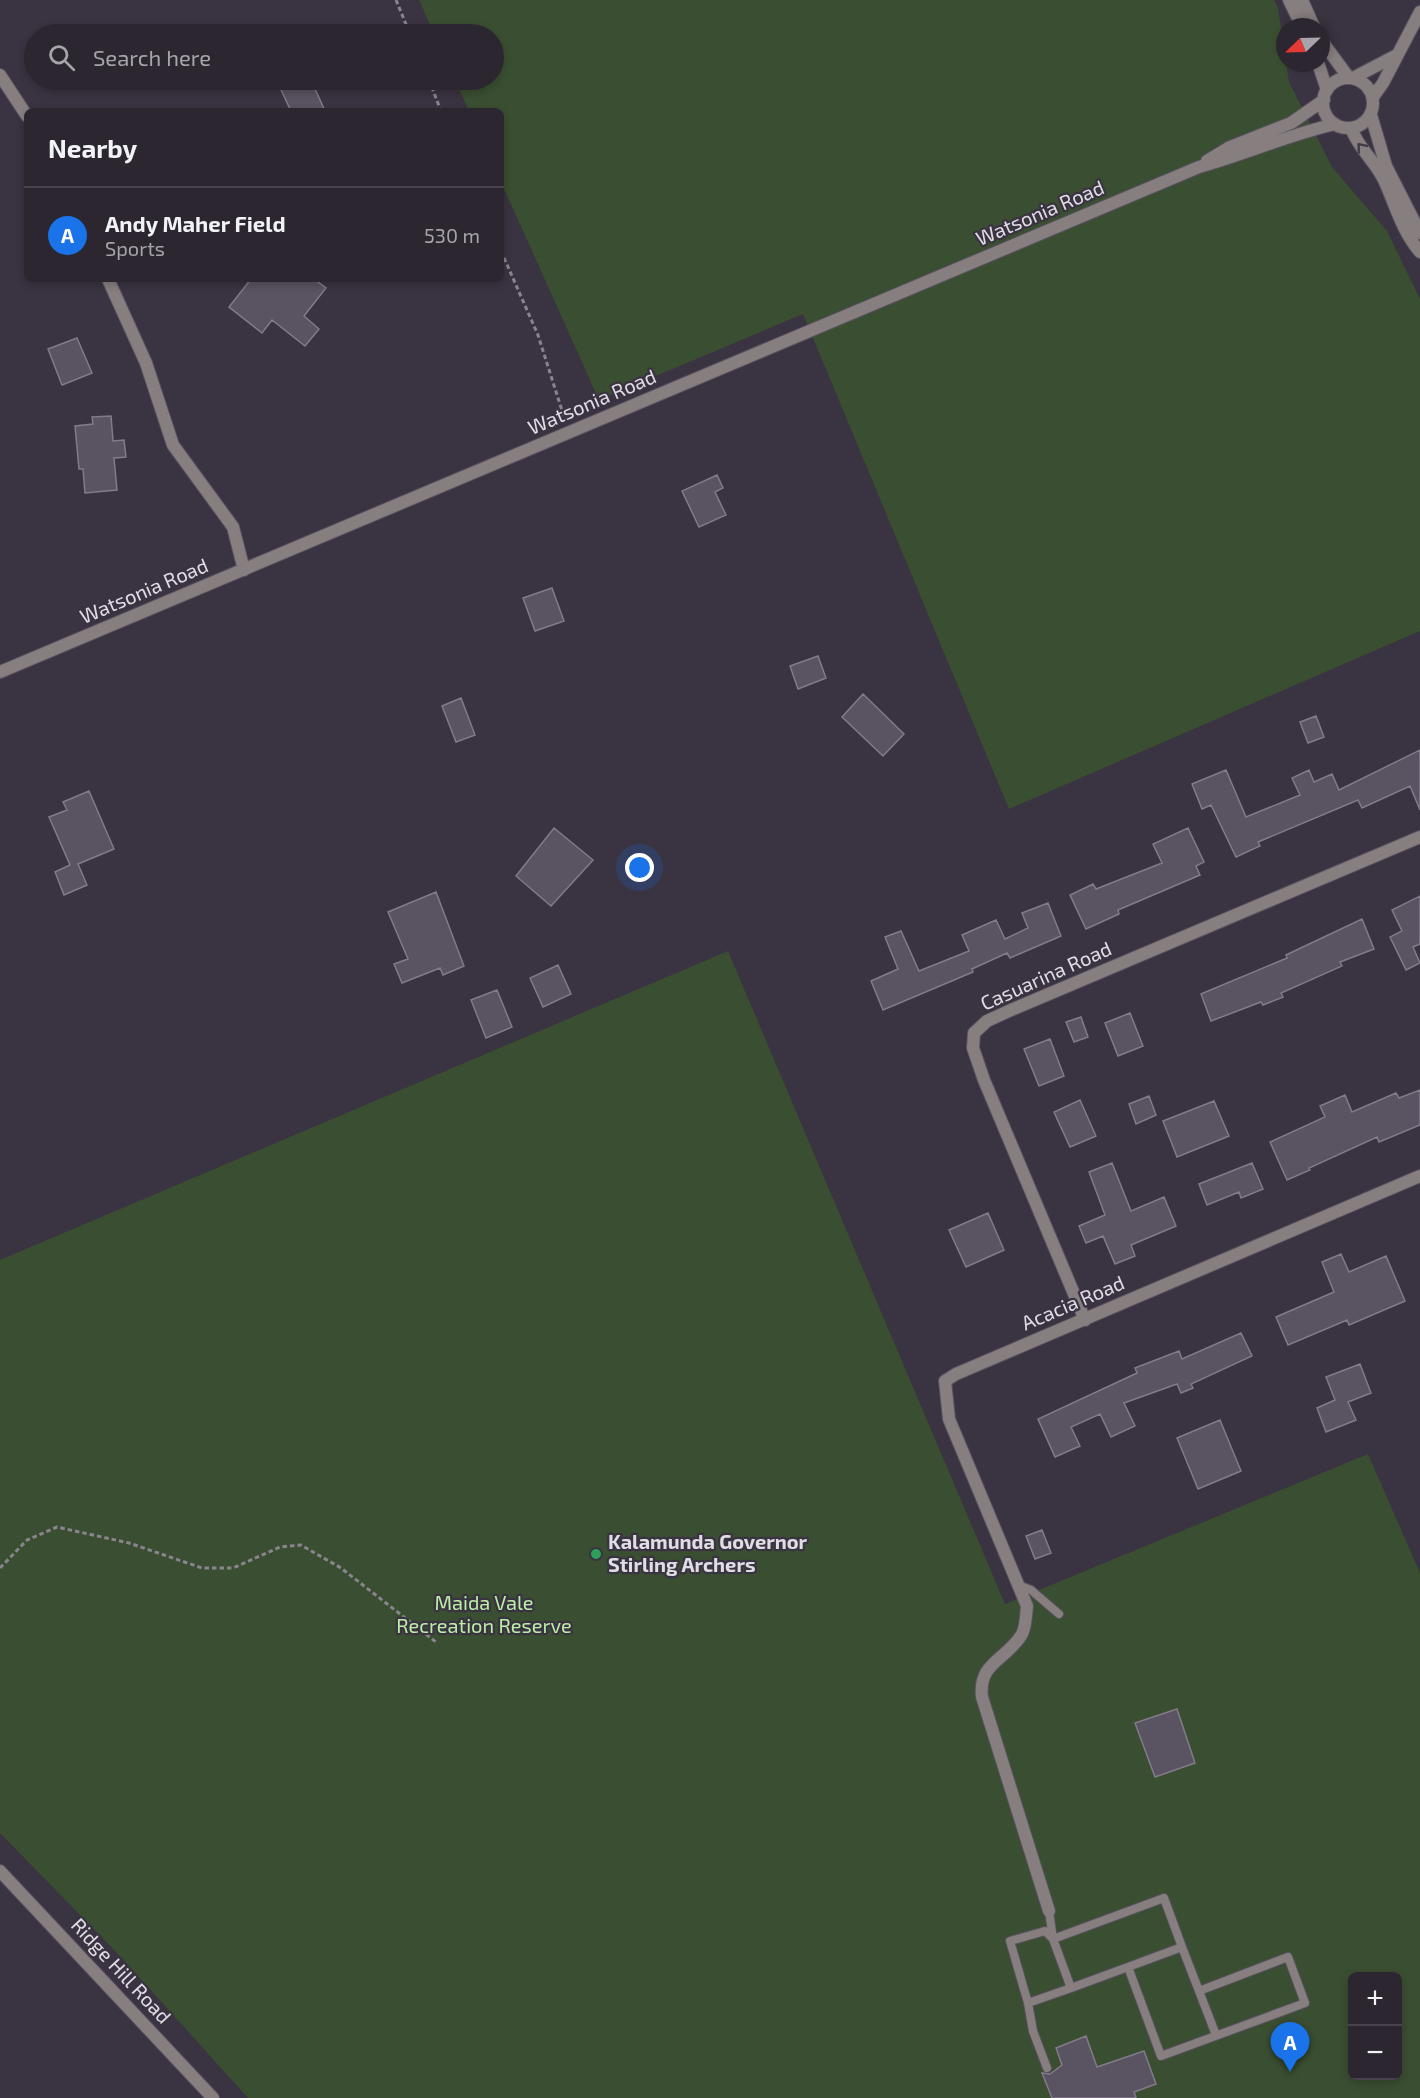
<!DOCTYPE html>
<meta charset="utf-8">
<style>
:root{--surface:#2c2631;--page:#38323d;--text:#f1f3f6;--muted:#a6a5ab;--line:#48434d;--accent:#1a73e8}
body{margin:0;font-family:"Exo 2",sans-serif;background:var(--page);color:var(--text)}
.controls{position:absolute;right:18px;bottom:18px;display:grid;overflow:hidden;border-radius:9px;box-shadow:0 3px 9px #0003}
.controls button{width:54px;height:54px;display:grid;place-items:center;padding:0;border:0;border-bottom:2px solid var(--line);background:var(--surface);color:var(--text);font:30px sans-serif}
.compass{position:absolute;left:1276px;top:18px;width:54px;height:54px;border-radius:50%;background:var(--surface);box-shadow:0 3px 9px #0003;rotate:247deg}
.you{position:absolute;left:640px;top:868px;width:21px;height:21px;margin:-15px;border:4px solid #fff;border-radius:50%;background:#1a73e8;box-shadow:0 0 0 9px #1a73e833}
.badge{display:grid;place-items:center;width:39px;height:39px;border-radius:50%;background:var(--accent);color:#fff;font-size:20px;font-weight:700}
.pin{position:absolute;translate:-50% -50px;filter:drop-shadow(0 2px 3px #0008)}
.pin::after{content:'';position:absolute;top:32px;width:21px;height:18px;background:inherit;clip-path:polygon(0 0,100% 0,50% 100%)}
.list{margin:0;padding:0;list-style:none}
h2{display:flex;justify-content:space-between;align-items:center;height:78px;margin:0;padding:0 24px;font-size:26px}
h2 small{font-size:20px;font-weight:400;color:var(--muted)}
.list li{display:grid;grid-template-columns:39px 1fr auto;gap:18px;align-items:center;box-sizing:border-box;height:96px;padding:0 24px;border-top:2px solid var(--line)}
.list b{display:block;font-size:22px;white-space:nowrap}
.list p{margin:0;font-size:20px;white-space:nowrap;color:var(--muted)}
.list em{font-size:20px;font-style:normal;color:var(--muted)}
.icon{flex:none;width:33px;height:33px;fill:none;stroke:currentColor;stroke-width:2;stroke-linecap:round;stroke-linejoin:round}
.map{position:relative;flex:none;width:1420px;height:2098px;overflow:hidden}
.search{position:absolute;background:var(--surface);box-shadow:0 3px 9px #0003;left:24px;top:24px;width:480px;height:66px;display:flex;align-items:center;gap:15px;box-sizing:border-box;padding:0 21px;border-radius:33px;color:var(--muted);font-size:22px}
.panel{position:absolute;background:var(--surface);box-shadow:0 3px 9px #0003;left:24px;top:108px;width:480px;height:174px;border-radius:9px}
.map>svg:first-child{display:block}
.green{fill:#3a4e31;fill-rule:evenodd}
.building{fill:#5a5361;stroke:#827b8a;stroke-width:1.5}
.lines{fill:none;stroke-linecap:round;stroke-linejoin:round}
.service-casing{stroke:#58525f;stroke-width:10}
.minor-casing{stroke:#58525f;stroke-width:14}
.tertiary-casing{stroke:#58525f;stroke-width:14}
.path{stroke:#8a848f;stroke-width:3;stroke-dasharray:4.5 3;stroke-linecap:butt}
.service{stroke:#877e7f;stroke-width:8}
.minor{stroke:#877e7f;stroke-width:12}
.tertiary{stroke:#877e7f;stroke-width:12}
.oneway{stroke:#423a47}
.leisure-dot{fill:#2e9e5b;stroke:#3a3341;stroke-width:2}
.labels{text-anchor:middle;stroke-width:4.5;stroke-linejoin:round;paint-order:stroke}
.street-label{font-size:20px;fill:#e1dde5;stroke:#3a3341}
.poi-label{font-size:20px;font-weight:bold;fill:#e1dde5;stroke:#3a3341;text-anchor:start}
.park-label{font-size:20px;fill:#bceea5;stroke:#3a3341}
</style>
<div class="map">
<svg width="1420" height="2098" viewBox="0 0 1420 2098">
<rect width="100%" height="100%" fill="#3a3341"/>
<path class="green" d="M419,0h855l4,8 11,74 43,85 55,64 33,68v332l-411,178 -206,-495 -204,86 -98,-218v-71h-32l-14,-31h39v-46h-60z
M728,951l277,653 363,-150 52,119v525h-1172l-128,-142 -120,-123v-573zM1352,1976h46v100h-46z"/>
<path class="building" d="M305,80h6l14,31h-34l-10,-21z
M251,279h63l12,9 -22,28 15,13 -14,17 -33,-26 -10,13 -33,-26z
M77,338l15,35 -30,12 -14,-36z
M111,416l2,25 11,-1 2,17 -12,1 3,32 -32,3 -2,-24h-4l-4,-43 18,-2 -1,-7z
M717,475l6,13 -8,4 11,23 -27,12 -17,-36z
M552,588l12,33 -29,10 -12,-33z
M818,656l8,22 -28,11 -8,-23z
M863,694l41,40 -21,22 -41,-39z
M461,698l14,37 -19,7 -14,-36z
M1316,716l8,21 -16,6 -8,-21z
M1420,750v60l-10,-24 -48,22 -4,-8 -100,42 2,4 -24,11 -25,-52 -9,4 -10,-25 34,-14 20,47 54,-22 -8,-17 17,-8 5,12 18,-8 7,16z
M89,791l25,58 -36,15 9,21 -23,10 -9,-23 15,-7 -21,-48 18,-7 -4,-8z
M554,828l39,32 -42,46 -35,-30z
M1188,828l16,34 -8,4 4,9 -82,35 1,4 -33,15 -16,-34 23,-11 3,5 66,-26 -9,-19z
M436,892l28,74 -21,9 -3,-7 -38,15 -8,-19 14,-5 -20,-47z
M1420,896v48l-7,3 7,16 -14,7 -16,-33 12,-6 -10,-21z
M1048,903l13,33 -51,22 -3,-5 -35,16 1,3 -90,38 -12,-29 27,-12 -13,-32 16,-6 18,40 50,-20 -7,-16 34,-15 9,19 23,-11 -6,-15z
M1362,919l12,30 -34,13 2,4 -61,27 2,4 -20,8 -2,-3 -50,19 -10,-27 86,-36 -1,-3z
M558,965l13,29 -28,13 -13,-29z
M497,990l15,37 -26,11 -15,-38z
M1130,1013l13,33 -25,10 -13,-33z
M1081,1017l7,20 -14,5 -8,-20z
M1050,1039l14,37 -25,10 -15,-37z
M1420,1090v35l-41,17 -2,-5 -68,31 1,2 -23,10 -17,-38 55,-25 -5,-11 25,-11 7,17 44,-19 3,5z
M1149,1096l7,19 -20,9 -7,-20z
M1080,1100l16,36 -26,11 -16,-35z
M1214,1101l15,35 -52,21 -14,-36z
M1112,1163l19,48 33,-14 12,29 -45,19 4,11 -20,8 -12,-28 -17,7 -7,-17 26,-11 -16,-43z
M1252,1163l11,26 -22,9 -2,-6 -32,13 -8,-21z
M988,1213l16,37 -38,17 -17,-37z
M1341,1254l8,18 37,-16 19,45 -56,24 -2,-5 -59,25 -12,-28 58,-25 -12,-30z
M1241,1333l11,23 -61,28 2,4 -12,5 -4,-9 -53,19 11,23 -24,11 -11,-23 -29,13 9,19 -25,11 -17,-38 99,-46 -2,-5 44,-17 3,8z
M1360,1364l11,29 -23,9 8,18 -30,12 -9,-24 18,-8 -9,-23z
M1220,1420l21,51 -43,18 -21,-51z
M1042,1530l9,23 -16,6 -9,-23z
M1177,1709l18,54 -40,14 -20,-54z
M1086,2036l11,31 47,-16 12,33 -22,8 2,6h-84l-10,-25 8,1 12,-9 -6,-17z"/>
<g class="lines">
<defs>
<path id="service" d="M1018,1585l13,5 28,24
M1049,1911l4,28 -8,-8 -35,10 18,62 43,-15
M1128,1967l-57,21 -18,-49 111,-41 18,49 -54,20 33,89 144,-53 -17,-46 -89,34 -17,-44
M1199,1991l17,44
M1028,2003l5,28 14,37"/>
<path id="minor" d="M0,75l27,41
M108,279l38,84 27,82 60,82 11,43
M1085,1320l-101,-240 -11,-32 1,-15 13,-12 24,-11 409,-173
M1049,1911l-67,-214c-4,-35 25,-37 40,-63 4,-7 4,-20 5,-28l-78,-187 -4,-38 11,-7 464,-198"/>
<path id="tertiary" d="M1289,0l13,27
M1302,0l12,27
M1321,40l28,38
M1318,63l9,27
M1353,78l42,-22
M1323 103a25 25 0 1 1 50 0a25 25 0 1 1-50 0Z
M1373,97l10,-14 37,-71
M1371,115l15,51 34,67
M1351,128c7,20 24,33 33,52 12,26 17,49 36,72
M1207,161l23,-14 61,-24 33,-23
M0,672l1199,-505c46,-13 89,-32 136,-43
M0,1871l213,227"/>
</defs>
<use href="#service" class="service-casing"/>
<use href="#minor" class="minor-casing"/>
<use href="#tertiary" class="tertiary-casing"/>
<path class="path" d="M396,0l14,34
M429,80l12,31
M501,251l37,84 27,85
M0,1568l27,-28 30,-13 72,16 73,25h31l47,-21 21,-2 40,23 95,74"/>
<use href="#service" class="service"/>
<use href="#minor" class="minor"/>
<use href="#tertiary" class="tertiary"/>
</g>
<defs><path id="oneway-chevron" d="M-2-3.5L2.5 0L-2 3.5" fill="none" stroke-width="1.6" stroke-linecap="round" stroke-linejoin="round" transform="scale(1.5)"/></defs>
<use class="oneway" href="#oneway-chevron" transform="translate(1361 147) rotate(-130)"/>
<circle class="leisure-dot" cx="596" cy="1554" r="6"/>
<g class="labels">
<g class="street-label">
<text transform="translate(1040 213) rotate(-23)" y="7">Watsonia Road</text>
<text transform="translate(592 402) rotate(-23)" y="7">Watsonia Road</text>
<text transform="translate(144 591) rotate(-23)" y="7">Watsonia Road</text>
<text transform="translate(1046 976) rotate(-24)" y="7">Casuarina Road</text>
<text transform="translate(1073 1303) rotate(-23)" y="7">Acacia Road</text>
<text transform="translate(121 1971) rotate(47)" y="7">Ridge Hill Road</text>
</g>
<g class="poi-label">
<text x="608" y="1549">Kalamunda Governor<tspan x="608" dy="23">Stirling Archers</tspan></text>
</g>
<g class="park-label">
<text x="484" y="1610">Maida Vale<tspan x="484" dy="23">Recreation Reserve</tspan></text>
</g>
</g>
</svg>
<div class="controls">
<button>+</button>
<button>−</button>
</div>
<svg class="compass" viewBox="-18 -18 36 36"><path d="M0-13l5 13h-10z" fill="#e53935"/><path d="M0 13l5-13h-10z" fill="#a6a5ab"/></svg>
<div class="you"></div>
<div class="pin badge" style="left:1290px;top:2072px">A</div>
<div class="search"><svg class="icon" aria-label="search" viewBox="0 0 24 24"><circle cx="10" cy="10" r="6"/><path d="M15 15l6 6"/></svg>Search here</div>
<section class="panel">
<h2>Nearby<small></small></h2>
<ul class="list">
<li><span class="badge">A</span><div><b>Andy Maher Field</b><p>Sports</p></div><em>530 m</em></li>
</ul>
</section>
</div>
